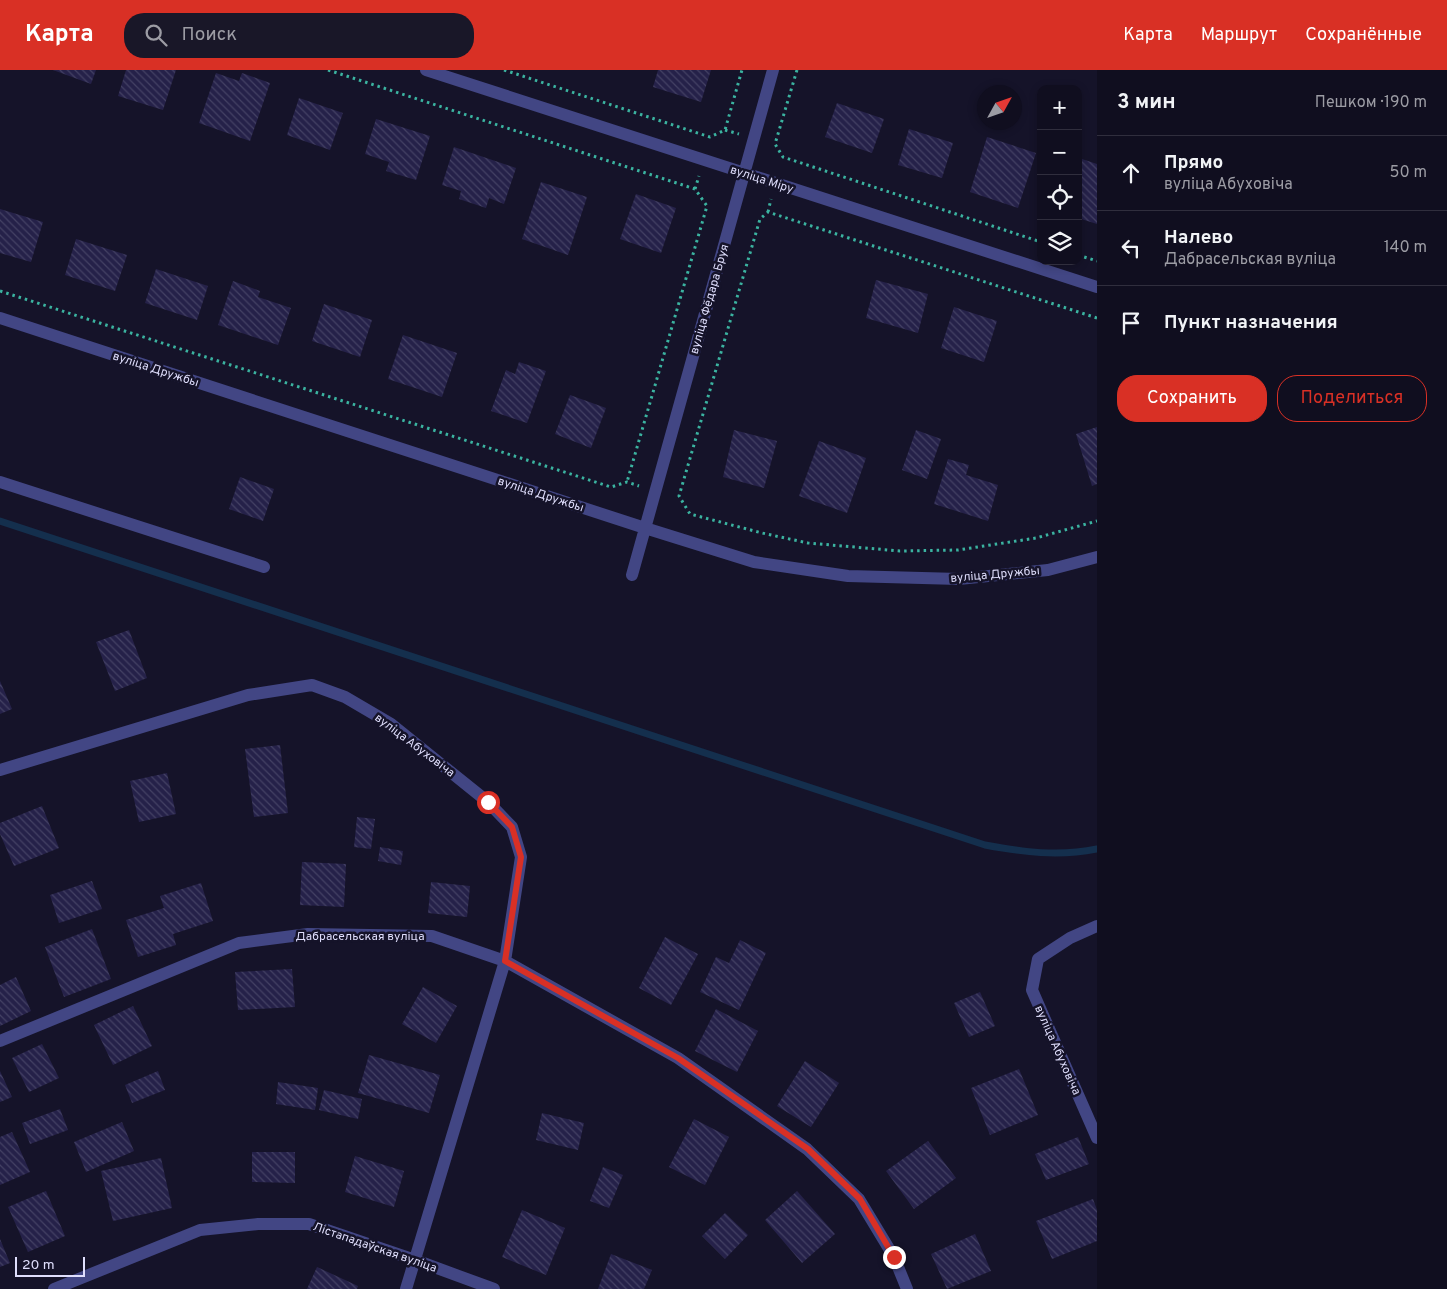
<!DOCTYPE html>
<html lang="ru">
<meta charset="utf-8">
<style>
:root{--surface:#100e1f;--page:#191728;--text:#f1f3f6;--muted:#9c9ca4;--line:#302e3d;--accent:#d93025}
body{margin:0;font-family:Overpass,sans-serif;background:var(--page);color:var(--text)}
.controls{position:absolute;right:15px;top:15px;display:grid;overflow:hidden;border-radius:10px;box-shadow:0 2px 8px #0003}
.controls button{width:45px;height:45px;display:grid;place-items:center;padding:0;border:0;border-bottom:1px solid var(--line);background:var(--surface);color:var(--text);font:25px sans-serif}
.compass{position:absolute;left:977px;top:15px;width:45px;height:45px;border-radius:50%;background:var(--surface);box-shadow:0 2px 8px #0003;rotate:50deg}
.scale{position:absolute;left:15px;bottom:12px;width:70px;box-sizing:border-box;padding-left:5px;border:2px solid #dfdefc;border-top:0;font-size:14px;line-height:18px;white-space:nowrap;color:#dfdefc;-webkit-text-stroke:4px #151329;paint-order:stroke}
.stop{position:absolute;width:15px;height:15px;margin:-11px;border:4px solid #d93025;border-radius:50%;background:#fff}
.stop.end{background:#d93025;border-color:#fff;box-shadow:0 1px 5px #0008}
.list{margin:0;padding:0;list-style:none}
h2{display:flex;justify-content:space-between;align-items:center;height:65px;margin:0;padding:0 20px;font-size:21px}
h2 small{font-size:16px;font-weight:400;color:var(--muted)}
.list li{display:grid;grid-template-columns:32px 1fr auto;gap:15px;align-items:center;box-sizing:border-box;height:75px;padding:0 20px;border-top:1px solid var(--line)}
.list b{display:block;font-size:19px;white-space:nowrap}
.list p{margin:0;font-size:16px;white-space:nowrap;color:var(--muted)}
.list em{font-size:16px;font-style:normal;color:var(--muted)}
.actions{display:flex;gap:10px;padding:15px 20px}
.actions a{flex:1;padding:11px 0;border:1px solid var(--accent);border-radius:20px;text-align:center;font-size:18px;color:var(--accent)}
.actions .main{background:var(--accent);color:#fff}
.icon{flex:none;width:28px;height:28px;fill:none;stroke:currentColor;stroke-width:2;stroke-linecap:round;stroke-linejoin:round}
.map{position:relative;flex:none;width:1097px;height:1219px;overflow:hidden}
header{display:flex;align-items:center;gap:30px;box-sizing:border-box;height:70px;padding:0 25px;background:var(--accent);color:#fff}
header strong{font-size:24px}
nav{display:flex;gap:28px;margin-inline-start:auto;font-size:18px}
.search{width:350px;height:45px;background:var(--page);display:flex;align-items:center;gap:12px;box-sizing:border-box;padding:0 18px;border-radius:20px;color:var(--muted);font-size:19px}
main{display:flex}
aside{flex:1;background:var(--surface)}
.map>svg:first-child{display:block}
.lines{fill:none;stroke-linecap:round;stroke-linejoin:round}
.stream{stroke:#142f4d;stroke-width:7}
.building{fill:url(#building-back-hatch)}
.path{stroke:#3bb3a0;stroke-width:3;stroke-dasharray:2.5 4;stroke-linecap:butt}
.minor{stroke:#424684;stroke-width:12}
.route{stroke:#d93025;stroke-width:6}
.labels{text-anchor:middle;stroke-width:5;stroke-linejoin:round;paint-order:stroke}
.street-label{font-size:12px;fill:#dfdefc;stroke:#151329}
</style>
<header>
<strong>Карта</strong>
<div class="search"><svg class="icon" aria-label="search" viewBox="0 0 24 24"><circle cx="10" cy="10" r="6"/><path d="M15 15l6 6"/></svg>Поиск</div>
<nav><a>Карта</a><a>Маршрут</a><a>Сохранённые</a></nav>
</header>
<main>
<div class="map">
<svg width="1097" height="1219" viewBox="0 0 1097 1219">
<defs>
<pattern id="building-back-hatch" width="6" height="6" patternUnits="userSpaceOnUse" patternTransform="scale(1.25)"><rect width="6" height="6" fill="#252149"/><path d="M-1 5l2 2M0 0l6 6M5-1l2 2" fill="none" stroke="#444164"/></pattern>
</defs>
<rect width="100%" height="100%" fill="#151329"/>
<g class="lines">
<path class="stream" d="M0,451l985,324c38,7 73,12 112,4"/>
</g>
<path class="building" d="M53,0h43l-5,14z
M126,0h50l-13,40 -45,-14z
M658,0h53l-10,32 -48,-15z
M216,3l23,8 3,-8 28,10 -20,58 -51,-18z
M299,28l44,15 -13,37 -43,-15z
M837,33l47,16 -12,34 -47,-16z
M376,49l54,17 -14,44 -30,-9 3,-9 -24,-8z
M909,59l44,14 -11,35 -44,-13z
M987,67l49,16 -18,55 -48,-16z
M454,77l62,21 -12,36 -15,-6 -3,10 -27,-9 2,-8 -19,-6z
M1082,89l15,5v60l-19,-6v-46z
M541,112l46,15 -19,58 -46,-16z
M636,124l40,14 -15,45 -41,-14z
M0,139l43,13 -12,40 -31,-9z
M76,169l51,16 -12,36 -50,-16z
M156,199l52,17 -11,34 -52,-17z
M876,210l52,14 -10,39 -52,-15z
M233,211l27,10 -2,6 33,11 -13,37 -60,-20z
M324,234l48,16 -12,37 -48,-16z
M954,237l43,14 -13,41 -43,-14z
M403,265l54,18 -15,44 -54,-18z
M519,292l27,9 -19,52 -36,-12 15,-41 9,4z
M570,325l36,13 -15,40 -36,-14z
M1097,357v57l-5,2 -16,-52z
M734,360l43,11 -13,47 -41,-11z
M916,360l25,9 -14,40 -25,-9z
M819,371l47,17 -19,55 -48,-17z
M948,389l21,6 -3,10 32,10 -10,36 -54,-17z
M240,407l34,12 -11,32 -34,-12z
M129,560l18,48 -32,13 -19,-49z
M0,611l12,28 -12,5z
M280,675l8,68 -34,4 -9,-68z
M167,703l9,41 -37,8 -9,-41z
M42,736l17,42 -45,18 -14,-32v-11z
M357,747l18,2 -4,30 -17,-2z
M380,777l23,4 -2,14 -23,-4z
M302,792l44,2 -2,43 -44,-2z
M92,811l10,28 -43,14 -9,-28z
M431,812l39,4 -3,31 -39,-4z
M201,813l12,38 -40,13 3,11 -38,12 -12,-37 38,-12 -4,-12z
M92,859l19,50 -47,18 -19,-50z
M665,867l33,17 -27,51 -32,-17z
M740,870l26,13 -27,57 -39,-18 16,-35 13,6z
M292,899l3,38 -57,3 -3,-38z
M16,907l15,34 -31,15v-41z
M423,917l34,19 -21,37 -34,-19z
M980,922l15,34 -26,11 -15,-34z
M133,936l19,40 -39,19 -19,-40z
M716,939l42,22 -21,41 -42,-21z
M42,974l17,34 -30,14 -17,-34z
M369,985l71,20 -11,38 -71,-20z
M805,991l34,22 -28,44 -34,-21z
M1019,999l19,46 -48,20 -19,-47z
M0,1001l12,26 -12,5z
M158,1001l7,19 -33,13 -7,-18z
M278,1012l40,6 -3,22 -39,-6z
M324,1020l38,9 -4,20 -39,-9z
M60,1039l8,21 -38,14 -8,-21z
M542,1043l42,10 -6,27 -42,-10z
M694,1049l35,18 -24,48 -36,-18z
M122,1052l12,29 -48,21 -12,-30z
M12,1062l18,40 -30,13v-48z
M1078,1067l11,27 -43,16 -11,-26z
M928,1071l28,37 -42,31 -28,-38z
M252,1082h43v31l-43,-1z
M355,1086l49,15 -10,36 -49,-15z
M161,1088l11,50 -59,13 -12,-50z
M603,1097l20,8 -14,33 -19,-7z
M46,1121l19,45 -37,16 -20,-45z
M797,1121l38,43 -33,29 -37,-43z
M1093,1129l4,11v31l-45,18 -16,-38z
M522,1140l43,18 -19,47 -44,-18z
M725,1143l23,22 -23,24 -23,-23z
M975,1164l16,37 -44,18 -16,-35z
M0,1169l10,24 -10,4z
M611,1184l41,16 -8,19h-46z
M317,1197l41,19 -1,3h-50z"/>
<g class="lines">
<path class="path" d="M328,0l367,119 12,17 -80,276
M504,0l206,67 15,-7 17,-60
M797,0l-22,74 8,13 258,85
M725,60l14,4
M695,119l4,-13
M768,142l3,-13
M1078,185l19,6
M0,221l611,196 16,-5 12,4
M1097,248l-329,-106 -8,7 -81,277 11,18 72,19 46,10 92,8 58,-1 78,-12 61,-17"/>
<path class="minor" d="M426,0l671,217
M0,248l645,210 109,34 94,14 111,3 89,-9 49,-13
M0,412l264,85
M632,505l141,-505
M0,700l248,-75 64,-10 33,12 46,27 97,78 24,25 9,30 -16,104 -99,328
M1097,856l-27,12 -32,21 -6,31 65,148
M0,971l239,-98 69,-9 124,2 73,25 173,97 129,91 52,50 35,58 13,32
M54,1219l146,-59 58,-6h51l106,36 79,29"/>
</g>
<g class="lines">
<path class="route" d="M488,732l24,25 9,30 -16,104 173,97 130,91 52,50 34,58"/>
</g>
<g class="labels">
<g class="street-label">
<text transform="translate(762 109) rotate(18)" y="4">вуліца Міру</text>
<text transform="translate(709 229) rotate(-74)" y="4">вуліца Фёдара Бруя</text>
<text transform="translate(156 299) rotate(18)" y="4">вуліца Дружбы</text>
<text transform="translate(541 424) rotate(18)" y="4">вуліца Дружбы</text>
<text transform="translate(995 504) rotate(-5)" y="4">вуліца Дружбы</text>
<text transform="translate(415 675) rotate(37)" y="4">вуліца Абуховіча</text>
<text x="360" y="870">Дабрасельская вуліца</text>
<text transform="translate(1058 980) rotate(66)" y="4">вуліца Абуховіча</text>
<text transform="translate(375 1177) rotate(19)" y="4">Лістападаўская вуліца</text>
</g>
</g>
</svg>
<div class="controls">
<button>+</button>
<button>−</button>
<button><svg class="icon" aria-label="locate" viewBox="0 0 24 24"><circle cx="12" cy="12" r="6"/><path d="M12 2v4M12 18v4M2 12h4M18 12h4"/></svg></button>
<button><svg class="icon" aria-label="layers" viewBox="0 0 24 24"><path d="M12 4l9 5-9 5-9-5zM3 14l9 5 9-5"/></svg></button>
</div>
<svg class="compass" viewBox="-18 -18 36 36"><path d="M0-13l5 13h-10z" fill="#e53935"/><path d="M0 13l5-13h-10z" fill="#9c9ca4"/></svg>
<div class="scale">20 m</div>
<div class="stop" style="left:488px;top:732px"></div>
<div class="stop end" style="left:894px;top:1187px"></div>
</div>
<aside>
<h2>3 мин<small>Пешком · 190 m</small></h2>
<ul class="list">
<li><svg class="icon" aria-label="ahead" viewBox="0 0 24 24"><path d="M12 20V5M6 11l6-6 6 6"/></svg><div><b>Прямо</b><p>вуліца Абуховіча</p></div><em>50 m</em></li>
<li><svg class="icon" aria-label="left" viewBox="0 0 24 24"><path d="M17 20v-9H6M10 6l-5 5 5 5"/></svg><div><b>Налево</b><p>Дабрасельская вуліца</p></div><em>140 m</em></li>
<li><svg class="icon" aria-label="arrive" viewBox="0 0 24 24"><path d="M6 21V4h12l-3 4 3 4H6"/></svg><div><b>Пункт назначения</b></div></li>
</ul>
<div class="actions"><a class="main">Сохранить</a><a>Поделиться</a></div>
</aside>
</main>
